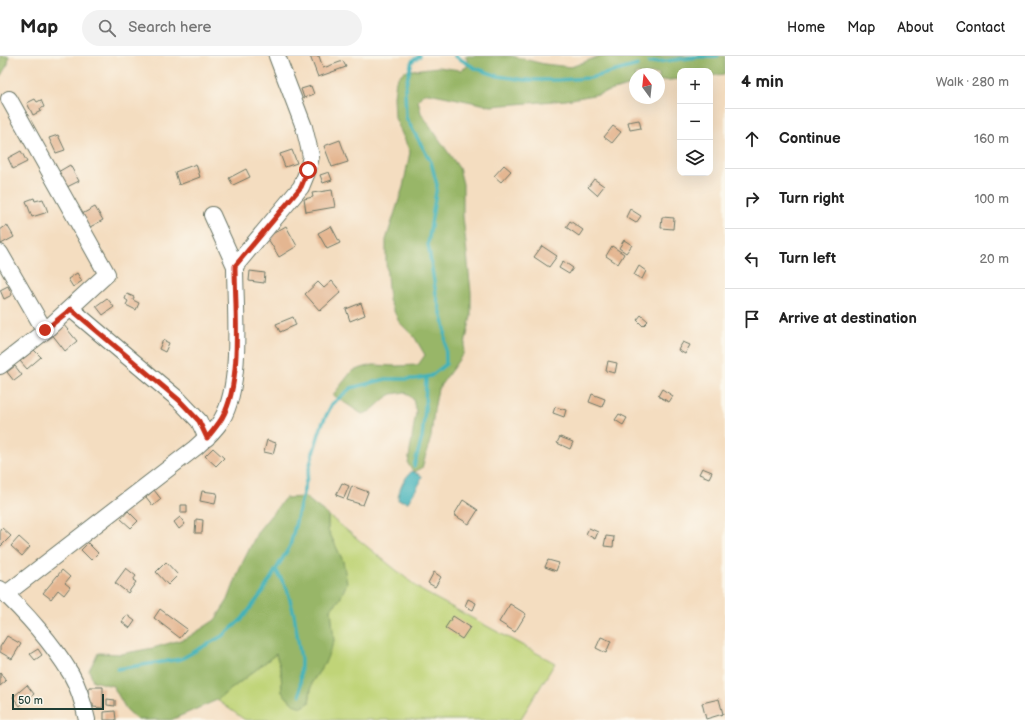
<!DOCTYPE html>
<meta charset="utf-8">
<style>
:root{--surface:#fff;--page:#f2f2f2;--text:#222;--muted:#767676;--line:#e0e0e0}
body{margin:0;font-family:"Balsamiq Sans",sans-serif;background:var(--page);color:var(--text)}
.controls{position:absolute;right:12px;top:12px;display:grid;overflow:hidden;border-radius:8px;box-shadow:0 4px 16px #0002}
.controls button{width:36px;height:36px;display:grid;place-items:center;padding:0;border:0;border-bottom:1px solid var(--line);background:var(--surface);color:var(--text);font:20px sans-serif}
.compass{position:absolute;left:629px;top:12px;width:36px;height:36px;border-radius:50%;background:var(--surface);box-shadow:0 4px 16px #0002;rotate:345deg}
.scale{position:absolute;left:12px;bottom:10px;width:92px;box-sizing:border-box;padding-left:4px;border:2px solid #1f3d34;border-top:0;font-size:11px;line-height:14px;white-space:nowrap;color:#1f3d34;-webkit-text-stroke:3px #fbf7ec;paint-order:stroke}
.stop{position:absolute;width:12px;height:12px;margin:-9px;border:3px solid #c8321e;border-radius:50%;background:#fff}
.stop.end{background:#c8321e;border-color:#fff;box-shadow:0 1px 4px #0008}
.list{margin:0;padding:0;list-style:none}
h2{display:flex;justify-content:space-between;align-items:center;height:52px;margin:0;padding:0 16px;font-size:17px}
h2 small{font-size:13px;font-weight:400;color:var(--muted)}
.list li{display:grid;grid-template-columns:26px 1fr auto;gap:12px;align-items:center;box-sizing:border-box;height:60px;padding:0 16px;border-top:1px solid var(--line)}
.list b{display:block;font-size:15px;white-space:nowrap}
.list em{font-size:13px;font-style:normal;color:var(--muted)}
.icon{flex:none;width:22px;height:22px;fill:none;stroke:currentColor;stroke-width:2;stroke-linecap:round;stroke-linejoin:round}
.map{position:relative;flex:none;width:725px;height:664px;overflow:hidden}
header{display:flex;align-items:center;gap:24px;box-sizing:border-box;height:56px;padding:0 20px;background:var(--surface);border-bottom:1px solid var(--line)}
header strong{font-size:19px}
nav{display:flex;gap:22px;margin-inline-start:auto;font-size:14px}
.search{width:280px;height:36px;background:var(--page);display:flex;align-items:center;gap:10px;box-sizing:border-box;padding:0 14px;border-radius:22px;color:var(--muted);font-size:15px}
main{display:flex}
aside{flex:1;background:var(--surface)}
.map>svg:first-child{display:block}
.green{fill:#c0d478;stroke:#708856}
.forest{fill:#98b668;stroke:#5c7a4e}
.water{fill:#42b2b9;stroke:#307876}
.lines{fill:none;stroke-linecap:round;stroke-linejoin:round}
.stream{stroke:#42b2b9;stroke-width:3.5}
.building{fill:#e4b691}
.minor-casing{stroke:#6a7565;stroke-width:18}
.minor{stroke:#fff;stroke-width:16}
.route{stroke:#c8321e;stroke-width:5}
</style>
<header>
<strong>Map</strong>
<div class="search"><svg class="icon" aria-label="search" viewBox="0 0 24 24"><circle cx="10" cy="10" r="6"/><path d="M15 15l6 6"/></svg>Search here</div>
<nav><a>Home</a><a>Map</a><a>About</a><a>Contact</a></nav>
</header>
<main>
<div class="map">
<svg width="725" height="664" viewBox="0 0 725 664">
<rect width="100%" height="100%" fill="#fbf7ec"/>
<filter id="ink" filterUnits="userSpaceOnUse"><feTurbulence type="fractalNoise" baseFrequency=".025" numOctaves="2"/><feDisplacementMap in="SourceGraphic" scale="8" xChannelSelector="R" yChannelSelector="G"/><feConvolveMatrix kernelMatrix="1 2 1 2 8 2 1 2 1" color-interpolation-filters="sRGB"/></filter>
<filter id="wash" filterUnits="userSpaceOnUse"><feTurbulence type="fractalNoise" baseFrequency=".012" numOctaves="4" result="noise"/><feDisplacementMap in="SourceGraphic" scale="16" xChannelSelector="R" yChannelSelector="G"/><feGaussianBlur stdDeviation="0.9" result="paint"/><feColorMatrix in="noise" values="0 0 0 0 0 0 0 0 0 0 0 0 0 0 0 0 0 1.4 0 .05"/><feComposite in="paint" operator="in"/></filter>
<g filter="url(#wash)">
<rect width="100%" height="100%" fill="#f4ddc0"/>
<path class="green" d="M328,459l94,76 133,72 -35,57h-275l-28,-20 59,-46 5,16 1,22 11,12 9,3 7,-4 3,-21 13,-19 7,-42 -1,-12 9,-10 3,-38 -15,-31z"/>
<path class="forest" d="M0,0h9l-1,8 -8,13z
M465,0h46l33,8 27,3 29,-11h125v18l-15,2v-5h-30v8l-21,2v-7h-24v10l-36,10 -33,6 -75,6 -62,-13 -6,1 -5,6 3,13 38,55 4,16v32l8,76v24l-8,38 -25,35 -4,21 -3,27 -9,31 -8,4 -6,-8 8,-52 -3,-13 -8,-7c-4,1 -9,1 -13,2 -12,5 -17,18 -30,20l-29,-19 19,-24 20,-6 24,1 22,-1 7,-10 -10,-17 -16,-16 -10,-22 -3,-38v-22l17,-53 7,-35 -15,-34 -1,-22 2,-16 8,-9 34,-4 22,3 7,-3 1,-6z
M305,441l23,18v15l15,31 4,22 -7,16 -9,10 3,32 -9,22 -13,19 -3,21 -7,4 -9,-3 -11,-12 -1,-22 -5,-16 -59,46 -46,20h-33l-12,-11 -13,-23 -20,-5 -4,-11 9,-17 23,1 32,-6 34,-10 28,-18 13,-20 12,-32 18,-37 27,-33z"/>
<path class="water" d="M412,415l10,5 -2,7 -12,19 -10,-2c0,-10 7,-23 14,-29z"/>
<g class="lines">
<path class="stream" d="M455,0l20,12 23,8 27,4h32l33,-2 48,-13
M649,7l49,-6 20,-1
M414,410l8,-28 3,-30 1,-31
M276,514l11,19 7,25 7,46 -1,35
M117,613l64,-10 43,-24 18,-16 20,-26 28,-47 23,-93 9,-29 10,-20 19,-16 35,-9h29l16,-3 15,-12 -1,-36 -9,-34 -8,-50 9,-59 -6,-23 -25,-44 -1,-30 7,-27 8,-5"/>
</g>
<g id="blocks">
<path class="building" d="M310,0h9l4,12 20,-7 3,6 -28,10z
M311,30l3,8 -10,4 -3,-9z
M35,43l2,3 4,-2 3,7 -4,2 1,2 -8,4 -6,-12z
M639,64l2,8 -11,2 -2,-8z
M613,70l8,6 -9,11 -8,-6z
M58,79l7,15 -9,3 -7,-15z
M340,84l8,22 -16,5 -8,-21z
M292,94l5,13 -12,4 -5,-13z
M21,95l6,11 -14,7 -5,-11z
M196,108l4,13 -21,8 -4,-13z
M70,109l9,16 -12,6 -9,-15z
M504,109l7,6 -10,11 -7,-6z
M246,113l4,8 -17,8 -4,-7z
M329,116l3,8 -9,3 -3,-8z
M594,123l10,7 -7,9 -9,-8z
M332,134l3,17 -29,5 -2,-13 9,-2 -1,-4z
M34,142l1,3 8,-2 5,13 -16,5 -6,-16z
M95,151l8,13 -13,7 -8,-13z
M630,153l11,7 -5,7 -10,-6z
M662,161l12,1 -1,11 -12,-1z
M570,165l13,9 -4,6 -13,-9z
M7,169l7,12 -13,7 -1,-14z
M286,170l11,20 -18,11 -12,-20z
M331,170l9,17 -13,6 -9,-16z
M624,184l8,5 -6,8 -7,-5z
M542,190l15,10 -8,11 -15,-10z
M612,190l12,8 -6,10 -12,-8z
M563,205l10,7 -4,6 -10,-6z
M639,210l7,5 -4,8 -8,-4z
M250,215l15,2 -1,10 -15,-2z
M77,217l5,8 -9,6 -5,-8z
M332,225l9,11 -21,19 -15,-17 13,-12 6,6z
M8,230l4,9 -8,4 -4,-9z
M127,238l7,3 -1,3 6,3 -3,7 -10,-5 2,-4 -3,-2z
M107,242l7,9 -11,8 -7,-9z
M361,247l4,12 -15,6 -4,-12z
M641,259l7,6 -5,5 -6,-6z
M293,261l3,8 -16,7 -4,-8z
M63,268l14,17 -12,10 -14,-18z
M163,284l6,3 -4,9 -6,-3z
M683,286l7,3 -5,9 -7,-4z
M34,294l7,7 -14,12 -7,-8z
M608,305l9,2 -2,10 -9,-2z
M15,310l7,9 -8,6 -7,-9z
M662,333l11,7 -4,6 -11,-6z
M592,338l13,5 -3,8 -13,-5z
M555,351l11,3 -2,7 -11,-4z
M619,358l8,4 -4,7 -8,-5z
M560,381l13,5 -3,7 -13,-6z
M267,384l9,3 -3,11 -9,-2z
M213,392l11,10 -8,8 -11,-10z
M702,412l10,4 -3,6 -10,-4z
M342,427l7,3 -5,12 -8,-3z
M352,430l16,6 -5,13 -16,-5z
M154,434l7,9 -8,7 -7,-9z
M202,435l15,2 -2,11 -15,-3z
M463,444l15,10 -9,14 -15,-9z
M181,449h6v8h-6z
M128,455l10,10 -7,7 -10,-9z
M180,461l5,7 -6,5 -5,-7z
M196,463l7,1 -1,13h-7z
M2,472l9,8 -11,11v-17z
M589,472l9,4 -3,7 -9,-5z
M606,480l8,1 -1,10 -9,-1z
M19,481l11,10 -8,9 -11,-10z
M88,487l10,10 -7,7 -10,-10z
M548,504l11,3 -3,8 -11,-4z
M166,506l12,13 -10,10 -12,-13z
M126,512l10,8 -3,4 3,2 -8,11 -13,-10z
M62,514l8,7 -5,6 5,4 -6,8 -6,-5 -7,9 -8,-6z
M434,516l7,5 -6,10 -7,-4z
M468,543l8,4 -3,7 -8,-4z
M510,548l16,10 -11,18 -16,-10z
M160,553l27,20 -7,9 -26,-20z
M127,559l8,6 -5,7 -8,-6z
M453,560l17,11 -8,12 -17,-11z
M7,580l14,8 -9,15 -12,-7v-5z
M601,581l10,4 -5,12 -10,-5z
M38,593l4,6 -7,5 -5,-6z
M0,617l6,8 -6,5z
M27,629l7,9 -14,12 -7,-9z
M89,631h14v21l-10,-1v-4h-4z
M107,643l8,1v6l-8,-1z
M719,643l4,15 -17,5 -4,-16z
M115,655l1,9h-12v-8z"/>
</g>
</g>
<g filter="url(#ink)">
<use href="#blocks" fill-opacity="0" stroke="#6a7565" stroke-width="1"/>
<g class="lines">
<defs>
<path id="minor" d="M212,159l23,51
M0,197l45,78
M71,253l108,91 20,21 8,17
M0,310l45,-35 62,-57 -98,-175
M0,533c25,23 53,55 71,85 7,12 13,32 16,46
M6,538l189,-146c10,-9 21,-18 27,-29 21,-36 13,-111 13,-153l66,-79 7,-17 3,-14 -7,-29 -27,-71"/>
</defs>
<use href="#minor" class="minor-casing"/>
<use href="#minor" class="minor"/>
</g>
</g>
<g class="lines" filter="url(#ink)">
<path class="route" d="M45,274l26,-21 108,91 20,21 8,17c5,-6 11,-13 15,-20 21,-36 13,-110 13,-152l66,-79 7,-17"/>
</g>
</svg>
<div class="controls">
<button>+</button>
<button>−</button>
<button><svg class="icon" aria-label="layers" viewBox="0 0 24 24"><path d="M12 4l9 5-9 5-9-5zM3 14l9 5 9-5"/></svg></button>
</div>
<svg class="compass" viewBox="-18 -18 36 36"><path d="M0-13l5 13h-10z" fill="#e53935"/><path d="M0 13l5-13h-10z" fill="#767676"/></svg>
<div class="scale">50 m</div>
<div class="stop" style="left:308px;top:114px"></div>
<div class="stop end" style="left:45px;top:274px"></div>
</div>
<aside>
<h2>4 min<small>Walk · 280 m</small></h2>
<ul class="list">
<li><svg class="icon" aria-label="ahead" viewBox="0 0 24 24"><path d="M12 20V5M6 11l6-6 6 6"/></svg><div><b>Continue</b></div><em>160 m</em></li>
<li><svg class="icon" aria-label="right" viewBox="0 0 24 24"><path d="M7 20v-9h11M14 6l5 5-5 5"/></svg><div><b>Turn right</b></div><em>100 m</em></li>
<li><svg class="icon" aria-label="left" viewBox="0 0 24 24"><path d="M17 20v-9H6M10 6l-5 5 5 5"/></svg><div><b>Turn left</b></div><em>20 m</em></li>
<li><svg class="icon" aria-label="arrive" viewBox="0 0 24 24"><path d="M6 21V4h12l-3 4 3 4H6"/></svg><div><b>Arrive at destination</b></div></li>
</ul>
</aside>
</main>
